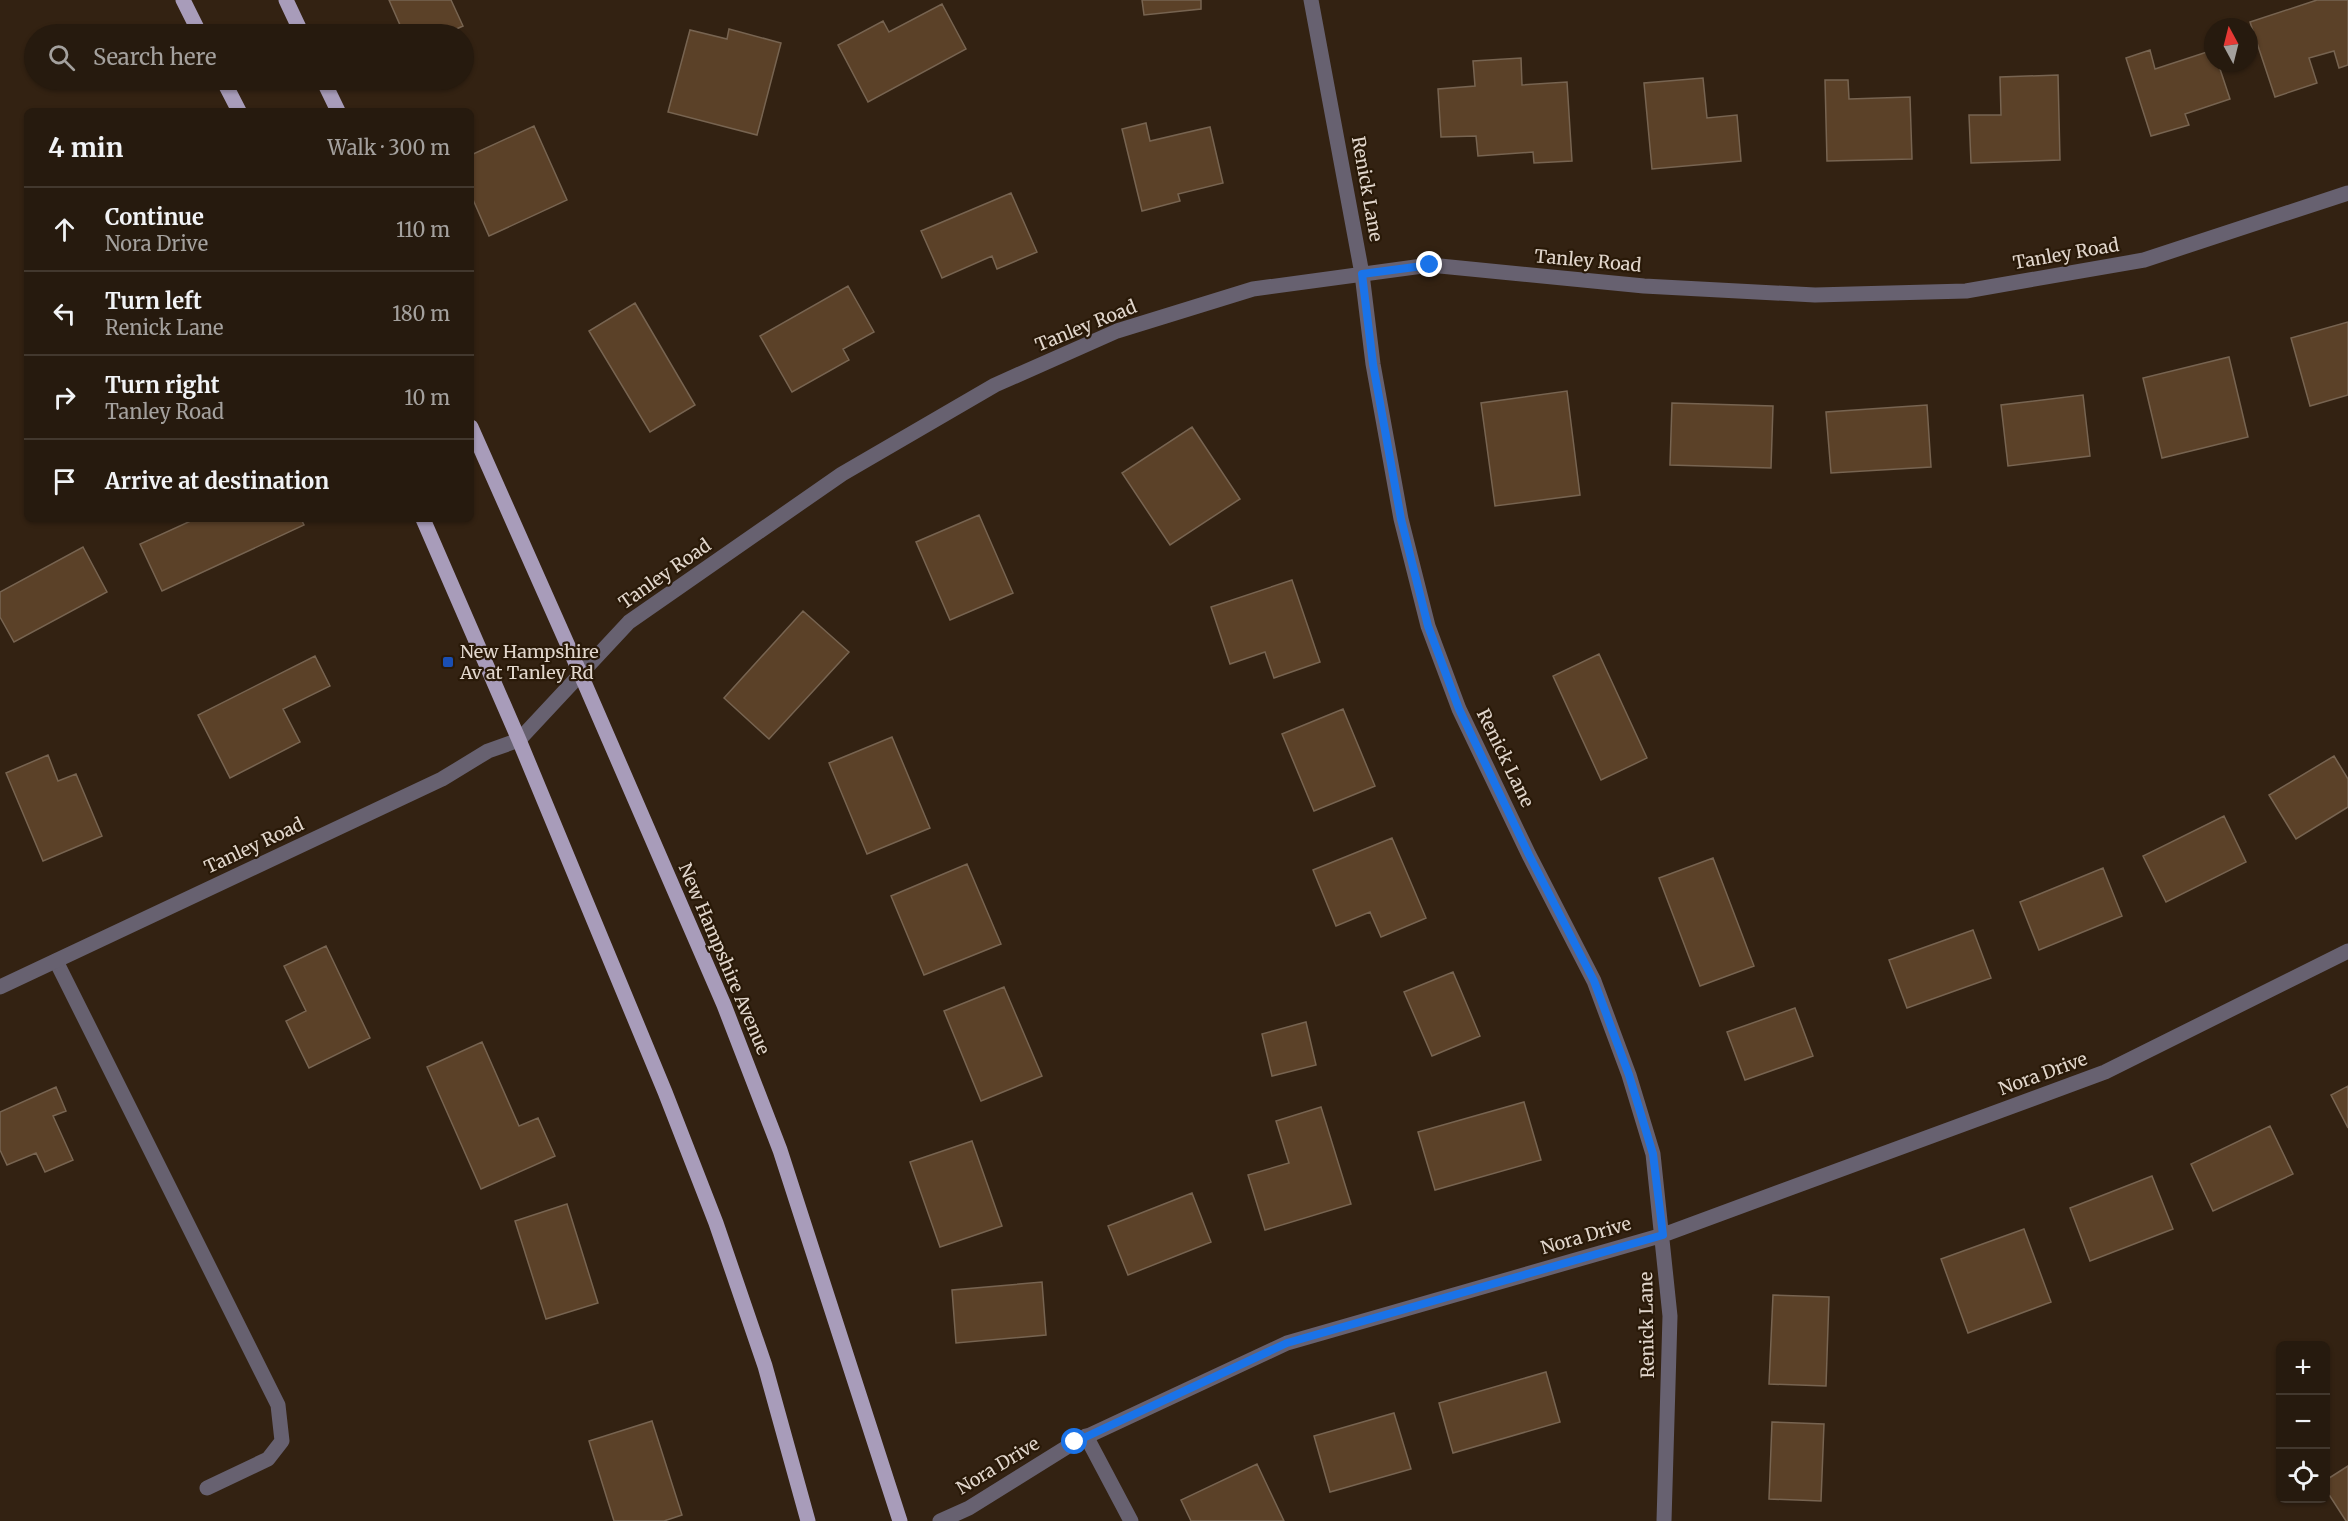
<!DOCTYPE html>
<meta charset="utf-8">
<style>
:root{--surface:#261a0e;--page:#32271c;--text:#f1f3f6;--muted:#a4a19e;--line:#42382e}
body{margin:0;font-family:Merriweather,serif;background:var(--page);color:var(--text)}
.controls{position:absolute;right:18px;bottom:18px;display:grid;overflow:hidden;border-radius:9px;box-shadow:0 2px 4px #0004}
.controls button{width:54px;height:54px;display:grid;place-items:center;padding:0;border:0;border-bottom:2px solid var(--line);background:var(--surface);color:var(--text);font:30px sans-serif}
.compass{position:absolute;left:2204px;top:18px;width:54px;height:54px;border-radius:50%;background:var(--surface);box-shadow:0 2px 4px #0004;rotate:353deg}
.stop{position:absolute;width:18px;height:18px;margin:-14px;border:4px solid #1a73e8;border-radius:50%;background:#fff}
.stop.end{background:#1a73e8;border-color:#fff;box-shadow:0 2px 6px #0008}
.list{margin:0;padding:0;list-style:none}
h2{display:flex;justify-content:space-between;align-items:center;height:78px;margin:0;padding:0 24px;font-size:26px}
h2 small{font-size:20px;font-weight:400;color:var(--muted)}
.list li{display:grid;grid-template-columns:39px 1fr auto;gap:18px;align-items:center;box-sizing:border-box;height:84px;padding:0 24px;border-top:2px solid var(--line)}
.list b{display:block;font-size:22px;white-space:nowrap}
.list p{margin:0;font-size:20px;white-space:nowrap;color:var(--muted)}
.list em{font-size:20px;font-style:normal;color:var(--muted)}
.icon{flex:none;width:33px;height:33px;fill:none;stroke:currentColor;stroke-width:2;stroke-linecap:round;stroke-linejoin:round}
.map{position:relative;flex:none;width:2348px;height:1521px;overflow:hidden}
.search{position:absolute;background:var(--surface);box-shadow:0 2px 4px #0004;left:24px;top:24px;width:450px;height:66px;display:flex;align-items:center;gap:15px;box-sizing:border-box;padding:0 21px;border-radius:33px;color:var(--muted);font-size:22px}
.panel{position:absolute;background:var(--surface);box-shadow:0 2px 4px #0004;left:24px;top:108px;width:450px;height:414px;border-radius:9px}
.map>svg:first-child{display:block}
.building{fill:#5b4128;stroke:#776451;stroke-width:1.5}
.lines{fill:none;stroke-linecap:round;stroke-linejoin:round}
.lane{stroke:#676170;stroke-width:15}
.street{stroke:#676170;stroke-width:15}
.primary{stroke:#a89cba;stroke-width:15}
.route{stroke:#1a73e8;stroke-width:8}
.transit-dot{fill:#1a4fb4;stroke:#291908;stroke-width:2}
.labels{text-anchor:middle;stroke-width:4.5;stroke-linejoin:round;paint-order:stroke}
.street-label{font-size:18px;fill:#e2d7cd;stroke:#291908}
.poi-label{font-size:18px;fill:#e2d7cd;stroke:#291908;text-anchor:start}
</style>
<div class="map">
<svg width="2348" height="1521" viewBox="0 0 2348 1521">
<rect width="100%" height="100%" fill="#332212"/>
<path class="building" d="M389,0h62l12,26 -18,8h-41z
M1142,0h59v9l-57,6z
M2317,0h31v65l-9,3 -5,-17 -25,7 8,25 -42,14 -25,-75z
M942,4l24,45 -98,53 -30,-57 45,-24 6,11z
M729,29l52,14 -24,92 -89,-23 22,-82 37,9z
M2150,50l5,19 58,-19v13h5l12,36 -45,15 4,11 -38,11 -25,-78z
M1521,58l1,27 45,-3 5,79 -38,2 -1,-11 -55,4 -2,-20 -35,1 -3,-48 37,-3 -2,-25z
M2058,75l2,85 -89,3 -2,-48h32l-1,-38z
M1703,78l4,40 30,-3 4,46 -89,8 -8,-86z
M1825,80h23l1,19 61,-2 2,62 -85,2z
M1146,123l4,18 60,-14 13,56 -45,11 2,7 -38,10 -20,-82z
M534,126l33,74 -78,36 -18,-41v-40z
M1011,193l26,59 -40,17 -5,-13 -50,22 -21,-47z
M848,286l26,46 -31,17 6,11 -57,32 -32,-56z
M635,303l60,102 -45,27 -61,-101z
M2348,322v73l-38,11 -19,-68z
M2229,357l19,80 -86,21 -19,-80z
M1567,391l13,104 -85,11 -14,-103z
M2083,395l7,61 -82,10 -7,-61z
M1672,403l101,3 -2,62 -101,-3z
M1927,405l4,62 -100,6 -5,-61z
M1192,427l48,72 -70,46 -48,-72z
M979,515l34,78 -63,27 -34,-78z
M195,519h106l3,6 -142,66 -22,-47z
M83,547l24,45 -93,50 -14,-25v-25z
M1292,580l28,82 -46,16 -9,-26 -35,12 -19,-57z
M803,611l46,41 -80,87 -45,-41z
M1599,654l48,104 -46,22 -48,-104z
M315,656l15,30 -47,23 17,33 -70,36 -32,-63z
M1343,709l32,77 -61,25 -32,-77z
M892,737l38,91 -63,26 -38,-91z
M48,755l10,26 18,-7 26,62 -59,25 -37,-88z
M2334,756l14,23v28l-52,32 -27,-44z
M2224,816l22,46 -80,40 -23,-46z
M1392,838l34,80 -45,19 -11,-25 -34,14 -23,-56z
M1713,858l41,108 -54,20 -41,-108z
M967,864l34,80 -77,31 -33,-79z
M2103,868l19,48 -83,34 -19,-48z
M1973,930l18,48 -84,30 -18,-48z
M326,946l44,92 -61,30 -23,-47 20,-10 -22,-45z
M1453,972l27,64 -48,20 -28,-64z
M1004,987l38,89 -61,25 -37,-90z
M1795,1008l18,48 -68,24 -18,-48z
M1306,1022l10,43 -44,11 -10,-42z
M482,1042l37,84 19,-8 17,38 -74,33 -54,-122z
M2348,1086v42l-17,-33z
M56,1087l10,24 -13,5 20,44 -28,12 -9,-19 -29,12 -7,-15v-38z
M1524,1102l17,58 -106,30 -17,-58z
M1321,1107l30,97 -86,26 -17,-55 41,-12 -13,-42z
M2270,1126l23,48 -80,37 -22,-47z
M972,1141l30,85 -62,21 -30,-85z
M2152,1176l21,53 -83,32 -20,-53z
M1192,1193l19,49 -83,33 -20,-49z
M567,1204l31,99 -52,16 -31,-98z
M2024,1229l27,73 -83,31 -27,-74z
M1042,1282l4,53 -90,8 -4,-53z
M1773,1295l56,2 -3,89 -57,-2z
M1546,1372l14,50 -107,31 -14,-50z
M1394,1413l17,56 -81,23 -16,-56z
M652,1421l30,94 -18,6h-50l-25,-80z
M1772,1422l52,2 -3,77 -52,-2z
M1257,1464l27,57h-93l-10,-21z
M2348,1466v55h-2l-20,-31v-10z"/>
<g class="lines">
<path class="lane" d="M56,961l222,444 4,36 -14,18 -61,29
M1086,1436l45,85"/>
<path class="street" d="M1311,0l51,274 11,90 28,155 27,107 31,83 70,146 65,126 35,94 24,79 17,162 -6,205
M0,987l442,-208 46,-28 31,-11 110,-118 213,-148 153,-89 122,-54 136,-42 177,-24 214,21 171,9 151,-4 178,-31 204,-67
M940,1521l29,-13 106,-66 212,-99 376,-108 442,-163 243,-121"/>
<path class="primary" d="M183,0l17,34
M286,0l16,34
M223,80l16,31
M323,80l15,31
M471,427l110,248 143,330 56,145 120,371
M423,519l96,221 146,352 51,131 49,143 43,155"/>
</g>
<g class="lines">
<path class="route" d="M1075,1442l212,-99 376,-108 -10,-81 -24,-79 -35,-94 -65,-126 -70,-146 -31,-83 -27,-107 -28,-155 -11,-90 68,-9"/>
</g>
<rect class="transit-dot" x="442" y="656" width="12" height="12" rx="3"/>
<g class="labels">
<g class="street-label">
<text transform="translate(1367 189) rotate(80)" y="6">Renick Lane</text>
<text transform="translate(2066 254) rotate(-10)" y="6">Tanley Road</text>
<text transform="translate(1588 261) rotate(5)" y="6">Tanley Road</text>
<text transform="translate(1086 326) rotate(-22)" y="6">Tanley Road</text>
<text transform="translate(665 574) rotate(-35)" y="6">Tanley Road</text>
<text transform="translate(1505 758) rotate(64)" y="6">Renick Lane</text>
<text transform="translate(254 846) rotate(-25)" y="6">Tanley Road</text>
<text transform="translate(724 959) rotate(67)" y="6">New Hampshire Avenue</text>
<text transform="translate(2043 1074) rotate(-20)" y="6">Nora Drive</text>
<text transform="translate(1586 1236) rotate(-16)" y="6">Nora Drive</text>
<text transform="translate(1647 1325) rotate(-91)" y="6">Renick Lane</text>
<text transform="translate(998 1466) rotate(-31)" y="6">Nora Drive</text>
</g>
<g class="poi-label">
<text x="460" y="658">New Hampshire<tspan x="460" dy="21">Av at Tanley Rd</tspan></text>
</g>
</g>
</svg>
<div class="controls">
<button>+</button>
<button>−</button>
<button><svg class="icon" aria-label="locate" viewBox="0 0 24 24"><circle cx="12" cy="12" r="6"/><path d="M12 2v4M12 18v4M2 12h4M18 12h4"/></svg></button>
</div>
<svg class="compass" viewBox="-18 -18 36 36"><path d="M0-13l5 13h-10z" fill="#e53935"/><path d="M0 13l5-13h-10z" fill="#a4a19e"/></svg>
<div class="stop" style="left:1075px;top:1442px"></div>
<div class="stop end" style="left:1430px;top:265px"></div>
<div class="search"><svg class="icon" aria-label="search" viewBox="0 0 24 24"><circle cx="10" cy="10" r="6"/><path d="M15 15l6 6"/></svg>Search here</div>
<section class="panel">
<h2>4 min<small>Walk · 300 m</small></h2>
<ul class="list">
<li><svg class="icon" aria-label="ahead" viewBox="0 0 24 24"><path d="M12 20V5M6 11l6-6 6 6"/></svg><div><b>Continue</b><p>Nora Drive</p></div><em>110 m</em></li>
<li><svg class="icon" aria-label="left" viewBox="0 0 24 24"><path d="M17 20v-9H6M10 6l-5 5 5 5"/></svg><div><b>Turn left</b><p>Renick Lane</p></div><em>180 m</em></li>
<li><svg class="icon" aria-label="right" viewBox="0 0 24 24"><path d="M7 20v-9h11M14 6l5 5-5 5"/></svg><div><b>Turn right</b><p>Tanley Road</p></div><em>10 m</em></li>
<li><svg class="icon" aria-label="arrive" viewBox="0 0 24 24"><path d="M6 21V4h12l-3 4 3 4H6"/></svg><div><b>Arrive at destination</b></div></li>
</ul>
</section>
</div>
